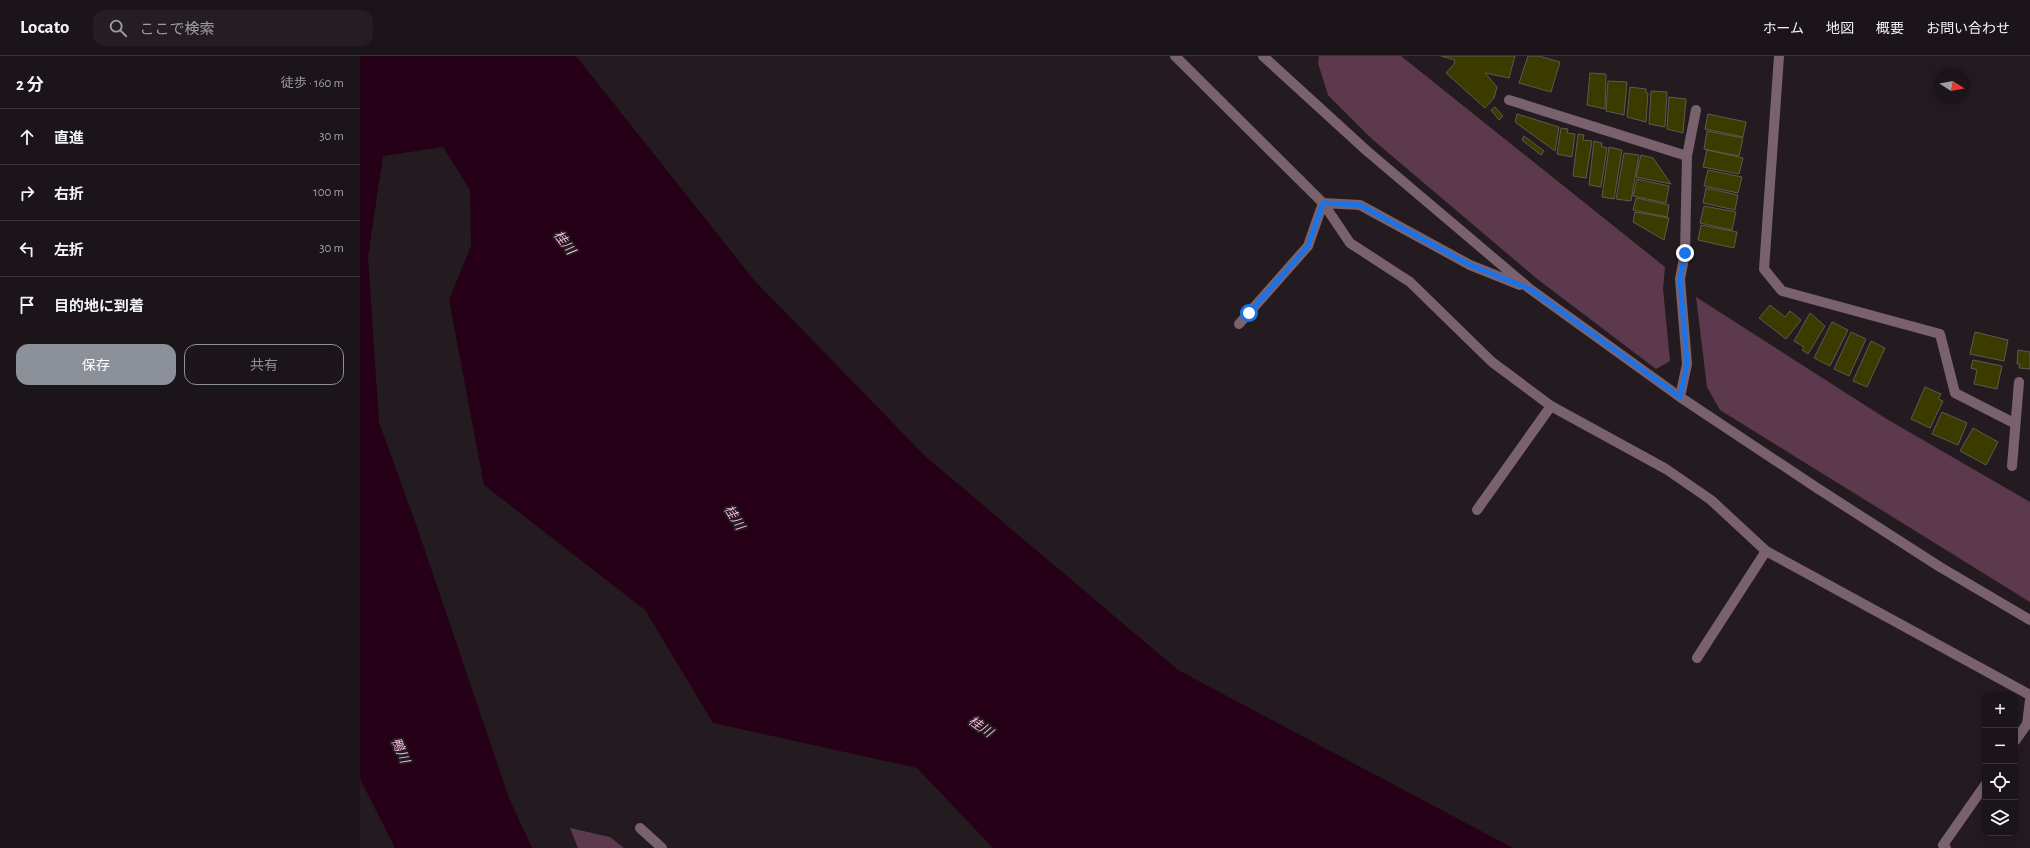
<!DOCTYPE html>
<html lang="ja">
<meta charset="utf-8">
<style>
:root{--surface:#1b1418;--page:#241d21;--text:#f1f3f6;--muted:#a09ea2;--line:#393337;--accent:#8c9099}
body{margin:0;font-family:"Alegreya Sans","Noto Sans JP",sans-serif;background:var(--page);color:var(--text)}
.controls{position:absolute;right:12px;bottom:12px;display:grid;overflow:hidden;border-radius:8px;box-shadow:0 2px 10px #0003}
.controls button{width:36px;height:36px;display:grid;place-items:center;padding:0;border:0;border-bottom:1px solid var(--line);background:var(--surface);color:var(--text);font:20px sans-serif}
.compass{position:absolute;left:1574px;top:12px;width:36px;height:36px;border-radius:50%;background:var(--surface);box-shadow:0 2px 10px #0003;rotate:101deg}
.stop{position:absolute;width:12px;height:12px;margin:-9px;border:3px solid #1a73e8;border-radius:50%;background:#fff}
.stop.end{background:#1a73e8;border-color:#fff;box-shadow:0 1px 4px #0008}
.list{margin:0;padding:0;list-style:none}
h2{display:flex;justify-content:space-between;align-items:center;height:52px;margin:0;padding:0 16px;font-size:17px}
h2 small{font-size:13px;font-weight:400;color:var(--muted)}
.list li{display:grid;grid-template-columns:26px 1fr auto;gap:12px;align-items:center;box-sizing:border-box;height:56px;padding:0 16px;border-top:1px solid var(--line)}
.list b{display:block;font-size:15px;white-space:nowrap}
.list em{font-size:13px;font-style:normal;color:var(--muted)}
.actions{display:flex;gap:8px;padding:12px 16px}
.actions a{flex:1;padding:9px 0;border:1px solid var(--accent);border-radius:12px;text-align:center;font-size:14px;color:var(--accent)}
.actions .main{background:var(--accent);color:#fff}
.icon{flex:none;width:22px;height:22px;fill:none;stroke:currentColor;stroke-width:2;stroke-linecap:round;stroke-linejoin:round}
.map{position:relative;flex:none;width:1670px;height:792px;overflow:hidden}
header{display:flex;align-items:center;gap:24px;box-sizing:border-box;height:56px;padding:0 20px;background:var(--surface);border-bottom:1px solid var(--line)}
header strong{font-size:19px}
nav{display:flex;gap:22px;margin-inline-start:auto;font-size:14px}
.search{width:280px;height:36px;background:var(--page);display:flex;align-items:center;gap:10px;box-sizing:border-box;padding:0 14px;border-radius:12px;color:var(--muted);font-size:15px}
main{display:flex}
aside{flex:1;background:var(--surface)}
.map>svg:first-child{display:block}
.green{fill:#5d394d}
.water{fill:#250017}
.building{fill:#3b3b00;stroke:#5a5b50}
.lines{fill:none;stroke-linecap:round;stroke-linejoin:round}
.minor{stroke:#79626e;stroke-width:10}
.route{stroke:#1a73e8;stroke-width:5}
.labels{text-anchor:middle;stroke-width:4;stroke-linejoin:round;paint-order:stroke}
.water-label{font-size:13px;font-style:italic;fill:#f7b8da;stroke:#241b20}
</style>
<header>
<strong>Locato</strong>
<div class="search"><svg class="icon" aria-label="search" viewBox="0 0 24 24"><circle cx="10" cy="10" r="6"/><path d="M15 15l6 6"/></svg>ここで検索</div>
<nav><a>ホーム</a><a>地図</a><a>概要</a><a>お問い合わせ</a></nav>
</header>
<main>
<aside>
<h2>2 分<small>徒歩 · 160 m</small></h2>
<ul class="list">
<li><svg class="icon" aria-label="ahead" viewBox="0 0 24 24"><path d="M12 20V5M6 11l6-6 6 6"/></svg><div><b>直進</b></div><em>30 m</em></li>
<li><svg class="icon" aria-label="right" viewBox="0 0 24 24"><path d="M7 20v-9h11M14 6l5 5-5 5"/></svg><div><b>右折</b></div><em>100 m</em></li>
<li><svg class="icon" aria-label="left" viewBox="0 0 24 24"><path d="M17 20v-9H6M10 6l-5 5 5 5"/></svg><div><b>左折</b></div><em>30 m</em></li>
<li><svg class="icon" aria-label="arrive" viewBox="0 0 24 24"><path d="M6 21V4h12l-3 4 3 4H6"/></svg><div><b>目的地に到着</b></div></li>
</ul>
<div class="actions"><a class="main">保存</a><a>共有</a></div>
</aside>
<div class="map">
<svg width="1670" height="792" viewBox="0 0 1670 792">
<rect width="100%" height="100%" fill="#241b20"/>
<path class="green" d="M959,0h82l264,211 -2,22 7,72 -14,8 -120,-91 -164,-139 -44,-44 -10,-32z
M1336,241l189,121 145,84v100l-310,-192 -13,-23z
M210,772l40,9 14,11h-46z"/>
<path class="water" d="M0,0h216l178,224 171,176 253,214 335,178h-520l-76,-80 -204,-45 -68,-113 -161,-125 -35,-185 22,-54 -1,-56 -27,-43 -60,9 -15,101 11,165 39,108 91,268 23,50h-137l-35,-69z"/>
<path class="building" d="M1081,0h74l-6,22 -24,-5 12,14 -3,11 -9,10 -39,-35 8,-9 1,-4z
M1168,0h11l21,6 -9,30 -32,-9z
M1230,17l16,1 -1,35 -18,-4z
M1248,25l19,1 -3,33 -18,-4z
M1270,31l16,2v4h2l-2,29 -19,-5z
M1291,35l16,1 -2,35 -16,-3z
M1309,41l17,2 -3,34 -16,-4z
M1135,51l8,9 -4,4 -8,-10z
M1157,58l42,13 -4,24 -40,-29z
M1348,58l38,8 -3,15 -38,-8z
M1201,72l7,1 -1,4 8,1 -3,23 -15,-3z
M1347,75l36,7 -4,18 -35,-7z
M1218,78l6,1 -1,5 9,1 -6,37 -13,-2z
M1164,80l20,15 -3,4 -19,-15z
M1234,85l8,2 -1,3 6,2 -6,39 -12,-2z
M1249,91l13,3 -8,49 -12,-2z
M1347,94l36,8 -4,16 -36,-7z
M1264,97l15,2 -8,46 -15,-2z
M1281,99l12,3 18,26 -35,-7z
M1348,114l34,7 -4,16 -34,-7z
M1277,123l32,7 -3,17 -33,-7z
M1346,132l32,7 -3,15 -32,-7z
M1276,142l33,7 -2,12 -34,-7z
M1344,150l32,6 -4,18 -32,-7z
M1275,156l34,6 -5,22 -31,-18z
M1341,169l36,7 -3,16 -36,-8z
M1410,249l15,12 5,-6 11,9 -15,19 -27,-21z
M1450,257l15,13 -17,28 -6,-4 2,-3 -10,-6z
M1472,266l16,8 -18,36 -16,-8z
M1491,276l15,7 -17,37 -15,-7z
M1615,276l33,8 -4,21 -34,-7z
M1511,285l14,7 -18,39 -14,-6z
M1658,294l12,2v17l-11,-1 1,-4h-3z
M1613,304l29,6 -5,23 -23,-5 3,-14 -6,-2z
M1565,331l16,7 -3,5 5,2 -13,27 -19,-9z
M1582,356l25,11 -9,22 -26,-11z
M1613,372l25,14 -12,23 -26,-14z"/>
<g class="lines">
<path class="minor" d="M815,0l148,147 27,40 60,39 82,80 59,44 115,63 45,31 55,51 264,144
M903,0l104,95 163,138 150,108 137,91 123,79 90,53
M1419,0l-15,213 18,22 158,43 15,59 59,30
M1149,44l178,56
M879,268l69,-78 15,-43 37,2 110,60 50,20
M1320,341l7,-33 -7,-85 5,-26 2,-97 9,-46
M1652,410l7,-84
M1117,454l74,-104
M1337,602l69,-107
M1655,685l12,-17 3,-24
M280,772l22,20
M1586,792l-3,-3 42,-60"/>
</g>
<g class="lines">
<path class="route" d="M889,257l59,-67 15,-43 37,2 110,60 60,24 150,108 7,-33 -7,-85 5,-26"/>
</g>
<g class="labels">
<g class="water-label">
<text transform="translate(205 186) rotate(53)" y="5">桂川</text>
<text transform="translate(375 461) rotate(58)" y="5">桂川</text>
<text transform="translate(621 670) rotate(35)" y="5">桂川</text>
<text transform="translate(41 694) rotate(67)" y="5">鴨川</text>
</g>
</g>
</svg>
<div class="controls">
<button>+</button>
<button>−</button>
<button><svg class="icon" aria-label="locate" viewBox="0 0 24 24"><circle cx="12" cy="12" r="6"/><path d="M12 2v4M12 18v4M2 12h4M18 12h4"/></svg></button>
<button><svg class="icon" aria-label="layers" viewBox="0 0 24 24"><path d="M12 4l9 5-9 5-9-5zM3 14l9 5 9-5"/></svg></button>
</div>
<svg class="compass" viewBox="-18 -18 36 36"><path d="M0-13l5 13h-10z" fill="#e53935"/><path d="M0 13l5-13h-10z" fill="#a09ea2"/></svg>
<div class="stop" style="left:889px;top:257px"></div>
<div class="stop end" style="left:1325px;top:197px"></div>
</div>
</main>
